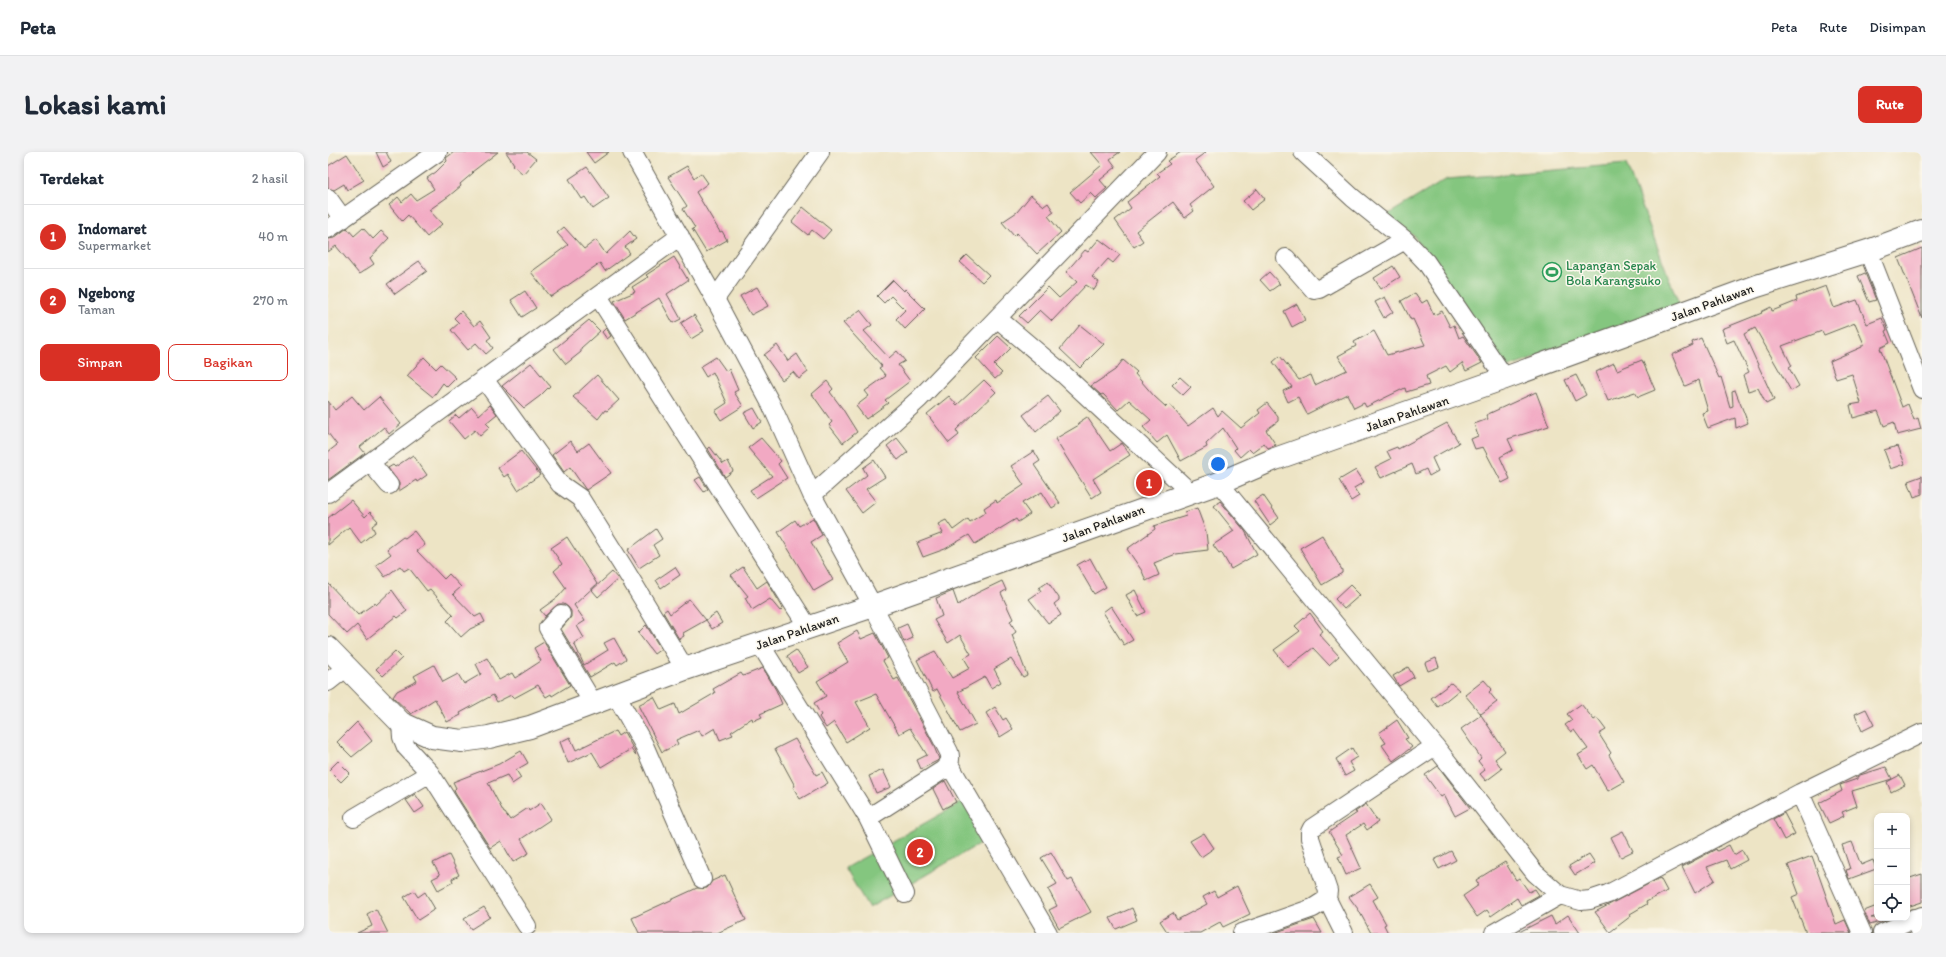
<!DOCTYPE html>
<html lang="id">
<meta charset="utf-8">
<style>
:root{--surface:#fff;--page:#f2f2f3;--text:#1f2937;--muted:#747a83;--line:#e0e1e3;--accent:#d93025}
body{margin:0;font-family:Itim,sans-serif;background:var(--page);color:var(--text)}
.controls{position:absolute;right:12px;bottom:12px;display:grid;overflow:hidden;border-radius:8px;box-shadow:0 2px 6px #0003}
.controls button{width:36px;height:36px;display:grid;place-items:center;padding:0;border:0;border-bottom:1px solid var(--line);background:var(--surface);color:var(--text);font:20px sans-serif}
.you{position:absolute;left:890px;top:312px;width:14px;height:14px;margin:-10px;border:3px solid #fff;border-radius:50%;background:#1a73e8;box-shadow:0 0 0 6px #1a73e833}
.badge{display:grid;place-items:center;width:26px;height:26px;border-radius:50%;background:var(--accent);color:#fff;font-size:13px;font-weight:700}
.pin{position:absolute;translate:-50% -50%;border:2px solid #fff;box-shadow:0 1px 4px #0006}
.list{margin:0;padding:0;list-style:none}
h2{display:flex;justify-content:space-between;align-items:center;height:52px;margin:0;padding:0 16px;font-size:17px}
h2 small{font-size:13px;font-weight:400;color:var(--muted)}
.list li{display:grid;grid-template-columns:26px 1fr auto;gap:12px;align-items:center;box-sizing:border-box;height:64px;padding:0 16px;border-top:1px solid var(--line)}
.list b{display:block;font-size:15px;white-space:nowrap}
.list p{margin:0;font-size:13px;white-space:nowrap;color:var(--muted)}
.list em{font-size:13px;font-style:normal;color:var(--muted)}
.actions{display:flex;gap:8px;padding:12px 16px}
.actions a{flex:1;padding:9px 0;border:1px solid var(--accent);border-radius:8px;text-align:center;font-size:14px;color:var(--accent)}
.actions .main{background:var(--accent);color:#fff}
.icon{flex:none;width:22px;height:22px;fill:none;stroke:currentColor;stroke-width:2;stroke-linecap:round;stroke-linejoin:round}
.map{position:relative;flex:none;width:1594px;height:781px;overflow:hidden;border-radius:8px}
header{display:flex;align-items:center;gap:24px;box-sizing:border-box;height:56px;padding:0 20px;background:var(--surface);border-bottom:1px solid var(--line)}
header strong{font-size:19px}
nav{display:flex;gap:22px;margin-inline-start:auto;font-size:14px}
.intro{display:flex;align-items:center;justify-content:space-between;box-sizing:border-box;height:96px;padding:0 24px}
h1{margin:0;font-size:28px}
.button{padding:10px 18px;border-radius:8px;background:var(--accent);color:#fff;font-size:14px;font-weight:700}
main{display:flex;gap:24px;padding:0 24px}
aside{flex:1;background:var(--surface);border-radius:8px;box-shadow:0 2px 6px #0003}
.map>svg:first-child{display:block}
.green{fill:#84c67f;stroke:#50714e}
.building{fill:#f2a9c3}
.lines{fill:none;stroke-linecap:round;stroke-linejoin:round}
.minor-casing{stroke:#656257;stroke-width:20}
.highway-casing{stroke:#656257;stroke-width:24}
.minor{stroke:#fff;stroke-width:18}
.highway{stroke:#fff;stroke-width:22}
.labels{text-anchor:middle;stroke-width:3;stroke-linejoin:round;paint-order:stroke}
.leisure-label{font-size:13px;fill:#27864d;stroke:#fbf7ec;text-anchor:start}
.street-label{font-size:13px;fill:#1c1c1c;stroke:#fbf7ec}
</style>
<header>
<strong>Peta</strong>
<nav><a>Peta</a><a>Rute</a><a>Disimpan</a></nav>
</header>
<div class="intro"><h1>Lokasi kami</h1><a class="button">Rute</a></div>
<main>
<aside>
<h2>Terdekat<small>2 hasil</small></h2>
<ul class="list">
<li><span class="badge">1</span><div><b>Indomaret</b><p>Supermarket</p></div><em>40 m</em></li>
<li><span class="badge">2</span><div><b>Ngebong</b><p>Taman</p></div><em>270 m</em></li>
</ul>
<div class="actions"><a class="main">Simpan</a><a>Bagikan</a></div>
</aside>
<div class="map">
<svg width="1594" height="781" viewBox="0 0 1594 781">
<rect width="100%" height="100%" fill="#fbf7ec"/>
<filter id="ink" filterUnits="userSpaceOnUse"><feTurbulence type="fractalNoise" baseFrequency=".025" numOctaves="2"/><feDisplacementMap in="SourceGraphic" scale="8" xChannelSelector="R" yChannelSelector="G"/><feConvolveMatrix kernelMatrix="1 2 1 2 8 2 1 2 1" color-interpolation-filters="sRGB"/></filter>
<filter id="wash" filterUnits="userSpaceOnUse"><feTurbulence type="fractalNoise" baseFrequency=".012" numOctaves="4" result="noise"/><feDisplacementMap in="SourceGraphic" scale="16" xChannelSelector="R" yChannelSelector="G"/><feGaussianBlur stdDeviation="0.9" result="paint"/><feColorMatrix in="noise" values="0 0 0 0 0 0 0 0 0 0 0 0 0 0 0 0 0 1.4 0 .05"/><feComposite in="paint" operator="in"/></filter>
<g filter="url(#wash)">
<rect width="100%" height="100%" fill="#ede4c5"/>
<path class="green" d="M1298,12l54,143 -179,63 -87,-134 -27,-21 60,-36z
M643,645l22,39 -124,72 -24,-40z"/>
<g id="blocks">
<path class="building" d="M48,0h10l5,10 -8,5z
M126,0h44l-26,20 1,1 -13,11 1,2 -12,10 -20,14 13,14 -15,13 -19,-22 -6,6 -13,-16 9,-8 4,5 9,-8 5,6 18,-11 -7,-11 9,-6 11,-11 -1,-3z
M178,0h21l9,7 -13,15 -10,-9 1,-1z
M258,0h23l-15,11z
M763,0h29l-10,7 6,8 -16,13 7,8 -11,10 -5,-5 -11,10 -10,-11 32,-27z
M853,0h25l-11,8 19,26 -24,19 4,6 -9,7 -12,-16 -37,29 7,10 -9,6 -19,-27 16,-12 -4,-6 33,-26 -3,-3 13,-9 -3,-3z
M19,2l17,26 -17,10 -3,-6 -10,6 -6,-2v-22z
M359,14l7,12 7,-5 7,10 -12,9 24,40 2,-1 5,9 -21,12 -14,-23 3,-1 -12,-19 4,-3 -19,-29z
M259,15l22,31 -16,11 -8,-12 -3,2 -13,-20z
M929,37l8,10 -14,11 -8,-9z
M703,43l13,11 4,-3 6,9 -6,4 13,16 -24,22 -20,-21 -3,3 -12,-14 15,-10z
M475,55l28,23 -8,9 -11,-9 -4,5 -16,-13z
M236,75l20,22 12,-9 10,14 24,-23 6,8 -11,8 5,6 -25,18 -5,-8 -49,34 -20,-25 37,-27 -11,-12z
M19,76l7,8 9,-8 10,11 8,-8 8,7 -19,20 4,6 -15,10 -23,-28 -8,6v-13l6,-1z
M771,87l21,16 -7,8 -5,-4 -16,18 7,5 -5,8 -8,-5 -34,36 -12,-11 -13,13 -8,-7 29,-29 11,11 18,-16 -11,-10 19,-22 3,2z
M1594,96v70l-24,-60z
M639,103l22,20 -7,7 -22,-20z
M346,105l14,23 -21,14 14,25 -8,4 -14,-25 -34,21 -11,-18 21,-9 -3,-5 16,-10 -2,-2z
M91,109l8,10 -32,23 -8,-10z
M1065,114l7,11 -19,12 -7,-11z
M941,120l11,12 -10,7 -10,-11z
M1537,121l11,27 -7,2 -11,-26z
M565,128l11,11 1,-2 20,20 -20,20 -9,-10 9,-9 -14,-14 -7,7 -7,-7z
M1498,134l8,22 23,-8 10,24 15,-6 5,12 -2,1 5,12 -10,5 22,59 6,-3 6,16 4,-2 3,11 -24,6 -3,-13 -10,4 -6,-15 -25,7 -3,-13 11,-2 -9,-29 -16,5 -6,-18 32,-14v-2l2,-1 -9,-21 -31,12 -2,-4 -40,15 10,20 -3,2 10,18 -8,5 -36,-63 -11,6 30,66 -8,4 -8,-16 -10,3 -5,-16 6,-3 -15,-32 -7,3 -5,-14 40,-16 -1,-1 10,-5 1,4 25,-10 -1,-4z
M429,135l11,19 -17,9 -11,-19z
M197,139l11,17 -14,9 -11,-17z
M1087,141l7,10 5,-3 7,15 8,-4 8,16 4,-2 5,13 4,-2 19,27 -16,8 -4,-8 -12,9 -4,-6 -20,10 3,9 -23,7 -1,-4 -39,19 -2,-4 -10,5 -7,-14 -40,20 -9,-17 -10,5 -5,-11 9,-4 -19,-25 7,-6 19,24 12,-5 4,10 32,-15 -9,-14 18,-10 -2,-4 20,-11 13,24 38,-10 -12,-26 -2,1 -10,-19z
M1057,145l8,15 -9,6 -9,-16z
M969,152l8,16 -13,7 -8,-16z
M532,158l12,15 -8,6 25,27 8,-7 8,10 -7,4 12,16 -25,19 3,3 -22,16 -10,-13 13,-10 -4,-5 21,-15 -7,-8 3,-2 -39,-43z
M133,159l13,15 6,-5 11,16 -4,3 6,8 -7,6 -10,-11 -8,7 -17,-20 8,-7 -5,-5z
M366,163l10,16 -13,8 -10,-16z
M261,168l11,11 -19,17v4l-15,12 -12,-15z
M752,173l24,19 -24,24 -20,-19z
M278,176l5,8 -4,3 -5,-7z
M670,184l13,12 -17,17 8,8 -7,6 -19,-21z
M1373,186l18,40 2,-1 9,30 3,-1 -1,-15 3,-1 13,33 -12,5 -1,-10 -27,10 -1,-2 -5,-13 6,-2 -9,-31 -14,6 -13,-31 21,-10 -1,-3z
M449,193l11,16 9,-7 11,18 -9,7 -6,-7 -11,8 -18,-25z
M96,205l12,12 5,-5 15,14 -9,9 -4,-4 -10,14 -26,-21z
M388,205l10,14 3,-2 9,21 -4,2 9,14 -22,14 -6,-9 12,-8 -14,-31 -7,5 -6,-10z
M795,208l14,12 -2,2 19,22 12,11 3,-3 19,22 25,-18 5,8 4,-5 19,17 19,-15 -2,-3 9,-7 11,14v4l-12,9 10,15 -8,3 -4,-5 -12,9 -3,-3 -9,8 -6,-7 2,-2 -13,-20 -17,16 1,3 -26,14 -14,-26 -10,8 -14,-16 8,-7 -22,-20 -11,10 -15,-16 -2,1 -10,-9 24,-16z
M1314,208l13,30 -17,7 -3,-5 -27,9 -12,-29 18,-9 3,7z
M203,211l19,23 -10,10 -16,12 -22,-22z
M269,223l22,25 -12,11 -2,-1 -7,9 -25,-22z
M1248,223l10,20 -11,6 -10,-21z
M852,225l11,10 -8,8 -11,-10z
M656,228l12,12 -40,38 3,5 -10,8 -22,-29 22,-18 8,9z
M499,229l6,8 -3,3 12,16 15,24 -14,11 -14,-18 3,-3 -20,-28z
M1208,240l13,34 -41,13 5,11 -13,7 10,22 -8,4 -19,-36 -8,2 -4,-10 7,-3 -4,-12 14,-5 -2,-4z
M24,244l12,14 15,-13 22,27 -12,10 -5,-7 -24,20 5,6 -37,27v-28l9,-7 -9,-12v-32l7,9z
M720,244l12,15 -24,21 -13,-17z
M162,253l7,9 -11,9 4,4 -10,9 -5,-6 -11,9 -15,-18 7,-6 3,3 13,-11 7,8z
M426,256l8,14 -9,6 -9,-15z
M759,265l23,34 12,-8 8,12 -37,24 8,13 -9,6 -37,-59 24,-14 -1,-2z
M1119,271l12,20 -27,15 6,13 -9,5 -3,-7 -10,5 -4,-10 -31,14 -6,-11 16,-8 -4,-8 10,-4 1,2z
M433,286l20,23 -3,3 9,14 -31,20 -6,-8 22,-14 -24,-28z
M569,286l11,14 -10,8 -11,-14z
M242,289l8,10 11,-8 22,30 -25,17 -16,-23 -6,5 -12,-17z
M1570,294l7,18 -14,5 -7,-19z
M382,295l13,17 5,-3 5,10 -8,6 -17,-28z
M193,299l19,24 -22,15 -10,-16 -4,3 -6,-9z
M706,299l6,10 -6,4 26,38 -8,5 -10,-16 -20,11 8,11 -12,8 -2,-3 -41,25 -6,-9 -24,14 -22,8 -6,-14 26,-10 -5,-9 8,-4 7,10 15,-11 2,3 16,-10 -2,-4 12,-8 1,3 27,-18 -13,-19z
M85,303l14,20 -10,7 -1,-2 -17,11v-8l-11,-15 5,-3 2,2z
M546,308l11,17 -19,12 10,13 -14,11 -16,-22 21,-16 -4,-7z
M1028,318l8,12 -10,6 5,8 -8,5 -12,-21z
M1594,324v18l-8,3 -6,-16z
M372,325l8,12 -4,3 -9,-12z
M935,343l16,23 -9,7 -16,-24z
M23,348l14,17 5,-5 8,9 -6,5 3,6 -14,11 -12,-16 -21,18v-27z
M892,349l25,30 12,23 -26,15 -10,-17 -2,1 -6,-8 21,-14 -20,-25z
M869,356l9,24 2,18 -32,4 -22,9 5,12 -13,6 -4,-10 -15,-22 28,-20 -1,-3 32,-10 -1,-4z
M485,366l9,17 -11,7 22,38 -19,11 -36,-59 17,-12 4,6z
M328,377l6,10 -9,6 6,10 -20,13 -11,-18z
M86,379l11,14 -8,6 27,28 5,-5 12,13 -8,7 22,23 6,-3 4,8 -15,7 -9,8 -14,-16 6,-6 -23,-26 -3,2 -18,-23 -5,3 -4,-5 -15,11 -9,-12 15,-11 -4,-5 16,-12 2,1z
M994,383l20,35v3l-20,12 -22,-37z
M239,385l30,47 -23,21 11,16 -8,5 7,12 -10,5 10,22 24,-15 -4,-7 10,-5 12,21 -9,6 -2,-3 -25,15 -29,-48 10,-12v-6l-3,-4 -4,-3h-6l-13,12 -5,-6 18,-13 8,-9 -12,-17 8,-7 -11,-16z
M762,406l16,29 -12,7 -17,-29z
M347,415l5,8 -19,13 -5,-8z
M415,415l14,21 10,-7 16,27 -3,3 -10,-12 -18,11 -7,-12 3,-2 -17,-21z
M284,420l6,7 -20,18 -6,-7z
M674,429l4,9 -5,3 12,26 -3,2 6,11 -4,3 15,40 -4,2 -12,-18 -17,10 7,13 -10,6 -6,-11 -27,15 18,32 -16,8 -23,-43 -4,3 -16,-32 18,-9 17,27 18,-10 -6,-10 7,-4 -11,-19 -12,8 -14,-23 8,-4 -6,-18 17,-7 5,14 19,-12z
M720,430l11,16v2l-5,4 7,11 -13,8 -19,-24 12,-8 -2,-3z
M0,431l30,32 17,-12 1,2 16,-15 15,21 -9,7 -2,-2 -29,23 -10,-14 -10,9 -19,-20z
M1022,433l10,10 -16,14 -9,-10z
M807,438l11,22 -9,4 -11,-21z
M361,447l17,21 10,-7 6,10 -10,6 -6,-9 -23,13 1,3 -5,3 -16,-27 4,-3 3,5z
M783,454l22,34 -9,5 -21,-33z
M982,461l13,18 -4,3 20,22 -10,9 -16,-17 -25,19 -14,-17 26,-19 -5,-5z
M579,472l6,14 -9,4 -6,-14z
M318,473l15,24 -7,5 -16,-21z
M529,479l4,8 14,-6 13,25 -5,3 11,19 4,-2 35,66 6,15 -2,2 -16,8 -4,-9 10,-5 -17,-27 -11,6 -23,-40 -20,8 14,25 -24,15 -12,-20 -8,6 -7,-11 2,-2 -7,-12 12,-7 -9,-15 31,-19 -11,-19z
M216,490l26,43 -18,11 -1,-2 -5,3 -8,-12 -24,13 -3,-3 -14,7 -4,-7 -33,18 1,2 -14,7 -12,-23 -24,15 -18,-17 4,-6 20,-10 -3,-5 20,-11 9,17 15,-8 6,10 17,-10 -5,-10 11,-6 12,22 13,-7 3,5 26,-17 -7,-13z
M468,498l12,17 -10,6 -11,-17z
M67,499l7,7 -19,18 -7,-7z
M1108,506l3,9 -11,4 -3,-8z
M1080,515l6,10 -15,9 -6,-10z
M435,516l13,22 6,14 -22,10 2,3 -9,4 -1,-3 -21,14 2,3 -13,5 -5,-12 -13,8 -3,-6 -23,10 2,4 -16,8 -24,-47 16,-8 7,13 14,-6 4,10 36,-21 -2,-4 28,-16 2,3z
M1156,528l8,9 -3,3 8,10 -16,12 -16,-19z
M1123,531l8,7 -21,17 -7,-9z
M1253,552l13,16 3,-2 9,12 -7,4 12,19 -2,2 15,27 -16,9 -15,-26 -6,4 -9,-14 10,-6 -14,-19 -3,2 -6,-7 7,-5 -5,-6z
M667,555l8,13 3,-2 7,11 -13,8 -14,-24z
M1538,557l8,16 -12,6 -7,-17z
M1153,563l24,36 -10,8 7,10 -16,12 -6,-7 5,-4 -7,-9 3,-3 -20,-29z
M1069,568l11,18 -3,1 7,8 -19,14 -11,-16 4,-2 -7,-10z
M29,570l15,19 -20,16 -15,-15z
M287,579l3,5 6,-4 12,22 -1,1 -4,-6 -30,18 -9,-15 -24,11 -8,-21 10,-5 6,13z
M467,587l21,36 6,-3 6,11 -28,16 -7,-12 2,-1 -20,-37z
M1024,596l5,9 -8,5 5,9 -9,5 -9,-17z
M193,599l7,12 -12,7 5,8 -9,6 -5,-9 -19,8 16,30h1l5,7 18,-12 1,3 12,-8 10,16 -30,20 8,14 -16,9 -12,-21 -11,7 -35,-55 -1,-3 2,-2 -3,-6 46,-18z
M10,609l12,12 -9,9 -12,-12z
M1110,614l32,42 -15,8 -11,-21 -3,2 -16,-22z
M1558,615l6,12 -40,12 5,15 -15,6 2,4 -15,7 -10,-20 23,-12 -2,-6 17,-6v-2l3,-2z
M555,618l8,17 -15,6 -7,-17z
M1572,623l5,10 -14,7 -4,-10z
M617,629l11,21 -13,7 -10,-20z
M87,642l9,13 -9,6 -9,-13z
M1038,652l12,18 -11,8 -4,-6 -17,11 15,33 -15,7 -8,-18 5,-2 -14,-23 28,-19 -2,-1z
M1456,661l11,21 -11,6 -11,-21z
M1295,679l10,20 -12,6 -10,-20z
M876,681l10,15 -13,9 -11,-16z
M1524,690l9,23 12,-5 3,9 -27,10 -3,-9 4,-1 -8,-24z
M1401,693l5,10 8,-5 5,10 -17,9 -4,-9 -19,7 8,13 -20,13 -13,-26 34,-18 1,2z
M1123,699l5,9 -17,9 -5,-9z
M723,700l17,29 4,-2 19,33 -32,16 -10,-18 8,-4 -9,-17 9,-5 -16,-26z
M1261,702l6,9 -20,12 -6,-9z
M121,703l10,20 -7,4 1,3 -15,8 -6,-11 8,-4 -7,-12z
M1484,704l24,68 9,-4 6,13h-45l-14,-36 7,-3 -11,-29z
M1177,710l11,18 3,-2 10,14 6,-3 4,6 -18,10 -4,-7 -26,18 -4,-6 -10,7 -14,-21 16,-11 -3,-5z
M1594,722v28l-15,5v-28z
M397,723l21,45 -29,13h-78l-7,-15 65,-30h10l5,-7z
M1332,726l7,13 -21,11 1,2 -17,10 1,2 -21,16 -15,-20z
M1042,732l8,13 -5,3 13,24 -2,1 4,8h-17l-13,-24 -9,-12z
M909,734l13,28 -27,13 -3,-5 -20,11h-32l-8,-12 13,-8 4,7 30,-16 -4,-7 11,-6 3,6z
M86,739l4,6 7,-5 10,17 -17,11 -14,-23z
M1549,754v10l-6,2h15v2l-16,5 -6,-14z
M156,755l6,10 -19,12 -7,-10z
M804,756l5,12 -21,9 -6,-11z
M48,757l12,24h-31l15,-7 -5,-12z
M1240,763l12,18h-63l34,-17 4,8z
M986,767l8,14h-48z"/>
</g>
</g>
<g filter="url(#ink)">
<use href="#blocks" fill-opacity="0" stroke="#656257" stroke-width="1"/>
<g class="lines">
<defs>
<path id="minor" d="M304,0l83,147 56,105 41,91 61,111 76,146c3,8 0,12 -6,18l-75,48
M975,0l50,46 52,42 21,22 79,116
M0,46l15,21
M0,77l110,-77
M1540,99l54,138
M958,106l28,32 5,-1 86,-49
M270,144l210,331
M387,147l105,-147
M669,166l64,54 129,120
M156,227l76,105 20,14 44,70 61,101
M42,310l19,23
M891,331l216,263 100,127 25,22 21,6 9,-1 18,-6 192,-101 122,-60
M0,341l352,-257
M484,343l107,-96 238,-247
M233,462l-13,14 45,75
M432,492l108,174 37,76
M0,530l19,-15
M288,543l28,50 58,134
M73,571l1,14 4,10 24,26 97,153
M621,612l99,169
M1472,641l62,140
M26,666l76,-45
M999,747l17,34
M1586,766l6,15
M914,781l71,-25 14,-9 1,-8 -18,-53v-6l2,-4 123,-82
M1166,781l66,-38
M1554,781l40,-17"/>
<path id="highway" d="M0,496l73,75 31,14 30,4 27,-4 41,-10 155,-58 188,-63 346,-123 56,-24 230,-81 252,-92 111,-35 54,-20"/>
</defs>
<use href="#minor" class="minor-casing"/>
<use href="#highway" class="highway-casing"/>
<use href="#minor" class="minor"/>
<use href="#highway" class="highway"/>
</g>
</g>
<defs>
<symbol id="stadium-ring" viewBox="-11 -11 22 22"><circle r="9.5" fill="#fbf7ec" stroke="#2e9e5b" stroke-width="1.5"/><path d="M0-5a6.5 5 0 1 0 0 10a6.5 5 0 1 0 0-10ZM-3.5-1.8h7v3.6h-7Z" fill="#2e9e5b"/></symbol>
</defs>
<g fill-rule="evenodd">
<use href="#stadium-ring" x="1213" y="109" width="22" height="22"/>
</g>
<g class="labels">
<g class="leisure-label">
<text x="1238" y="118">Lapangan Sepak<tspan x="1238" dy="15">Bola Karangsuko</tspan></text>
</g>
<g class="street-label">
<text transform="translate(1384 150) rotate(-20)" y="5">Jalan Pahlawan</text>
<text transform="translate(1079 261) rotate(-19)" y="5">Jalan Pahlawan</text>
<text transform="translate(775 371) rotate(-20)" y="5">Jalan Pahlawan</text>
<text transform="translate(469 479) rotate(-19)" y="5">Jalan Pahlawan</text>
</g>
</g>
</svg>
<div class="controls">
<button>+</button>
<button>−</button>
<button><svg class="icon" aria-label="locate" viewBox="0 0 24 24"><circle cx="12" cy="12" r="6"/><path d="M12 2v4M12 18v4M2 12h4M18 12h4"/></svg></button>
</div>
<div class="you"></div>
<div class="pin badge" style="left:821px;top:331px">1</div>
<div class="pin badge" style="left:592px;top:700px">2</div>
</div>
</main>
